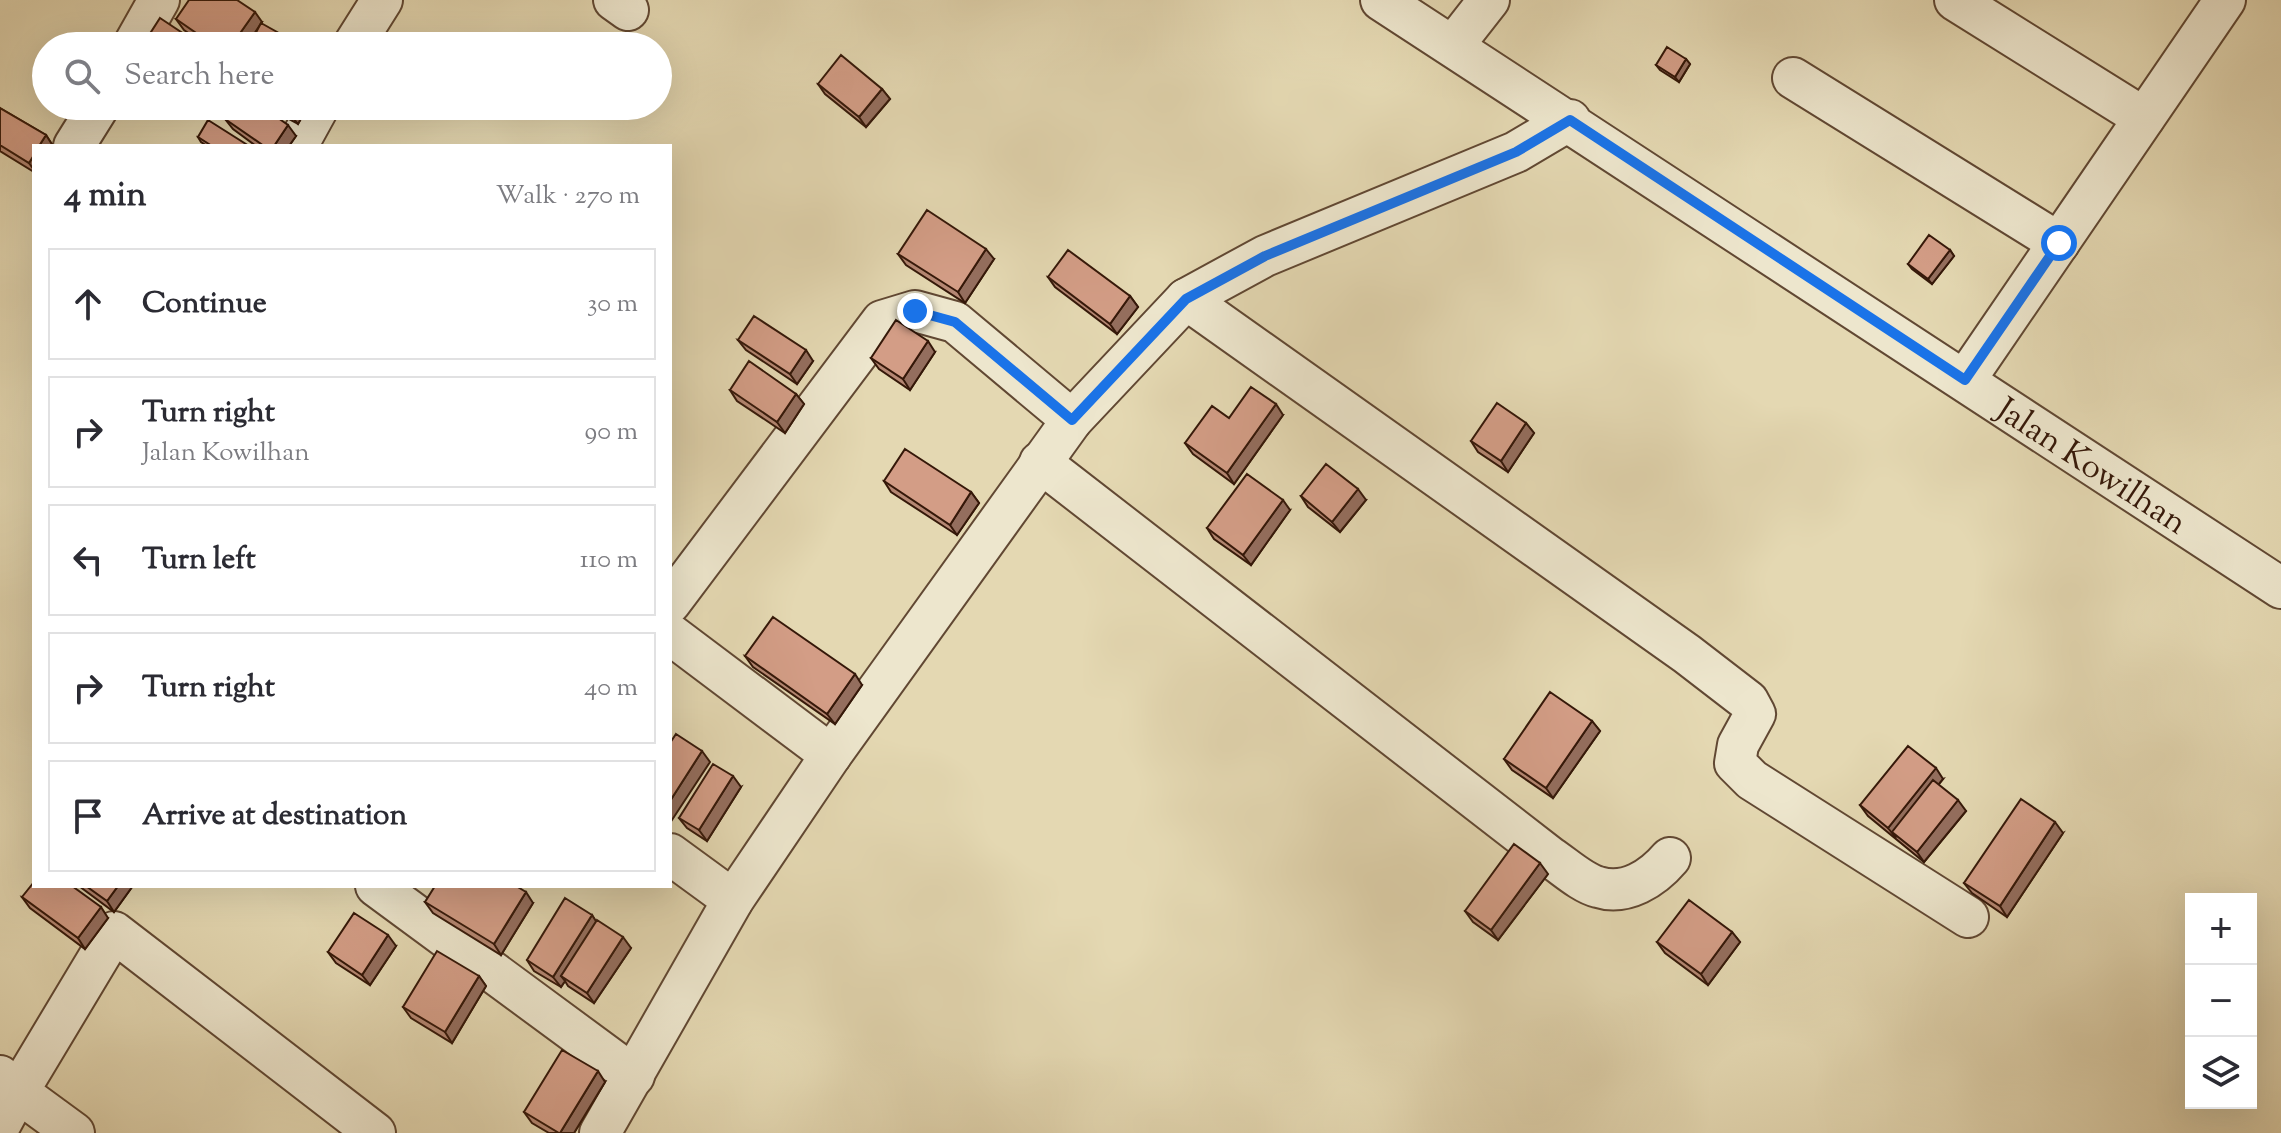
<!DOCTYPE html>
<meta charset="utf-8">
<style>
:root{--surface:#fff;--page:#f7f7f7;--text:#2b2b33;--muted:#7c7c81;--line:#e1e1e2}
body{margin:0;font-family:"Sorts Mill Goudy",serif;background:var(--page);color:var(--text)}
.controls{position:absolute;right:24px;bottom:24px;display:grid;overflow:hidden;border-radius:0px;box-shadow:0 8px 32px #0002}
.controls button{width:72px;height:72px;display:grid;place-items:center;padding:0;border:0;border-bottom:2px solid var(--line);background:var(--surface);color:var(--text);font:40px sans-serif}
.stop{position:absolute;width:24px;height:24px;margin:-18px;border:6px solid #1a73e8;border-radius:50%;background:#fff}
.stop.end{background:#1a73e8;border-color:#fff;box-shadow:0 2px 8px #0008}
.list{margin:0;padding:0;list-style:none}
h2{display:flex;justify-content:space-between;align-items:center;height:104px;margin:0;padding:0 32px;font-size:34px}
h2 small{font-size:26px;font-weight:400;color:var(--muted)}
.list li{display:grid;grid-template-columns:52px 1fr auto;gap:24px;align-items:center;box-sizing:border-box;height:112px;margin:0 16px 16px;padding:0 16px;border:2px solid var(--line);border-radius:0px}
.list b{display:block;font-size:30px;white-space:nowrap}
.list p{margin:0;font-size:26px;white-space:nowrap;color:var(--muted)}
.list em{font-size:26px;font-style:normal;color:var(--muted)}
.icon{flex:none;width:44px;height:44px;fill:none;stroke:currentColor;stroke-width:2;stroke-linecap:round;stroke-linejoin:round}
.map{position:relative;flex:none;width:2281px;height:1133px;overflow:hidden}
.search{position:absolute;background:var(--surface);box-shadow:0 8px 32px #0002;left:32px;top:32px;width:640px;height:88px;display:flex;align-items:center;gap:20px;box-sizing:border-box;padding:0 28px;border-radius:44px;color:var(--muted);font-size:30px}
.panel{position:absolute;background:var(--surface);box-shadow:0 8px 32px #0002;left:32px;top:144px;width:640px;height:744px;border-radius:0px}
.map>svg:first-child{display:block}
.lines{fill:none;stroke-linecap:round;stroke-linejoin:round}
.street-casing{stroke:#614833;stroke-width:44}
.street{stroke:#ede6cd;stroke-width:40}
.wall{fill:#b58773;stroke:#351809;stroke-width:2}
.shaded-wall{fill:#946e5e;stroke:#351809;stroke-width:2}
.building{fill:#d39d86;stroke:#351809;stroke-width:2}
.route{stroke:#1a73e8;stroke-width:10}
.labels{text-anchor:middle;stroke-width:7;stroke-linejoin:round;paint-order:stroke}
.street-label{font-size:34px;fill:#351809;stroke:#ede6cd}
</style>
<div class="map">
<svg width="2281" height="1133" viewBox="0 0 2281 1133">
<rect width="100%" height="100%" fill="#e4d8b2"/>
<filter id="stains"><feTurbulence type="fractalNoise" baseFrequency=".0025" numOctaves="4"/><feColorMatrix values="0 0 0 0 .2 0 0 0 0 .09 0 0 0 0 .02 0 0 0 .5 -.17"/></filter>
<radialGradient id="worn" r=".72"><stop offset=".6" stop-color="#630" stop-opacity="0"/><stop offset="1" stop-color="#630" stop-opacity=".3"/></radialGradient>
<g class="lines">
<defs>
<g id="street">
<path d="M614,0l14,10"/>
<path id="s1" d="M1381,0l900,588"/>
<path d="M1955,0l189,118"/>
<path d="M133,46l26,-46"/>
<path d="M353,46l29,-46"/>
<path d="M1453,46l36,-46"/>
<path d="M1793,78l266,165"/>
<path d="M74,146l25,-40"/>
<path d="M297,146l22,-40"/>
<path d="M1186,299l501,355 61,47 7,13 -17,31 -3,18 17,17 216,137"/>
<path d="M1965,380l260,-380"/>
<path d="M1040,462l510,395c14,9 32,26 48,30 28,9 55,-9 72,-29"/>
<path d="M670,603l212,-282 33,-10 40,11 117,98"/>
<path d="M670,634l161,121"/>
<path d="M670,854l63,46"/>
<path d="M376,886l258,190"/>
<path d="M0,1076l18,16 -18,33"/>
<path d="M74,1133l-56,-41 96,-160 261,201"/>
<path d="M600,1133l133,-233 98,-145 241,-335 114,-121 79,-43 251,-104 54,-32"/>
</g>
</defs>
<use href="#street" class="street-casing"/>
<use href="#street" class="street"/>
</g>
<path class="wall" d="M176,19l86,3 -16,24h-39l-23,-16z
M1686,59l4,5 -11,18 -19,-12 -4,-5z
M818,84l64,5 8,10 -24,28 -41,-33z
M265,106h43l-10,18z
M0,108l46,27 7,11h-19v26l-34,-21z
M225,119l71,17 -7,10h-33l-23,-17z
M198,137l51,9h-42l-6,-4z
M1950,250l4,6 -22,28 -20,-15 -4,-5z
M898,254l96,5 -29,44 -59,-38z
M1048,277l82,19 8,11 -21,27 -62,-47z
M738,340l75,21 -16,23 -51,-34z
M935,352l-25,38 -31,-21 -8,-11z
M730,390l66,4 8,10 -19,29 -48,-32z
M1283,415l-49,69 -41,-30 -8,-11 44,-25z
M1526,423l8,10 -26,39 -30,-20 -7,-11z
M884,481l87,11 8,11 -22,32 -66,-43z
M1301,496l65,4 -26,32 -32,-25z
M1290,510l-39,55 -37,-26 -7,-11z
M745,656l117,29 -27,39 -82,-57z
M1592,721l8,10 -47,67 -41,-28 -8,-11z
M1943,779l-5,6 28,26 -42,51 -56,-46 -8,-11z
M741,787l-34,54 -20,-13 -8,-10z
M2063,833l-56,84 -35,-24 -8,-10z
M1548,874l-50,66 -25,-18 -8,-11z
M79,886h53v1l-18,25z
M22,897l86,21 -23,31 -55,-41z
M425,902l108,1 -32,52 -68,-42z
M592,915l4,7 35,26 -37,55 -26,-17 -3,-5 -4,6 -27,-16 -7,-11z
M1732,932l8,10 -32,43 -43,-32 -8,-11z
M396,946l-26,39 -34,-22 -8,-11z
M479,976l7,10 -34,57 -41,-25 -8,-11z
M605,1082l-31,51h-25l-17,-10 -8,-11z"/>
<path class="shaded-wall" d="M255,12l7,10 -16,24h-15z
M1686,59l4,5 -11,18 -4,-5z
M882,89l8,10 -24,28 -7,-10z
M294,106h14l-10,18 -8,-10z
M288,125l8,11 -7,10h-15z
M46,135l7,11h-14z
M34,155v15l-5,-7z
M986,249l8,10 -29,44 -7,-11z
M1950,250l4,6 -22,28 -4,-5z
M1130,296l8,11 -21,27 -7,-10z
M928,341l7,11 -25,38 -7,-11z
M806,350l7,11 -16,23 -7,-10z
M796,394l8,10 -19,29 -8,-11z
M1276,404l7,11 -49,69 -7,-11z
M1526,423l8,10 -26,39 -7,-11z
M1358,489l8,11 -26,32 -8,-10z
M971,492l8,11 -22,32 -7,-10z
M1283,500l7,10 -39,55 -8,-10z
M855,674l7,11 -27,39 -8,-10z
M1592,721l8,10 -47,67 -7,-10z
M702,751l8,11 -40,61v-22z
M1936,768l7,11 -46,57 -5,-4 4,6 -8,-10z
M733,776l8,11 -34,54 -8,-11z
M1958,800l8,11 -42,51 -7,-10z
M2055,822l8,11 -56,84 -7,-11z
M1540,863l8,11 -50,66 -7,-10z
M118,886l14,1 -18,25 -7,-11z
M526,892l7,11 -32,52 -7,-11z
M101,907l7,11 -23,31 -7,-11z
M592,915l7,11 -38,50 4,5 -4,6 -8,-10z
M1732,932l8,10 -32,43 -7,-11z
M388,935l8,11 -26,39 -8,-10z
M623,937l8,11 -37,55 -7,-10z
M479,976l7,10 -34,57 -7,-11z
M598,1071l7,11 -31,51h-14z"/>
<path class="building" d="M189,0h48l18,12 -24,34h-16l-39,-27z
M160,18l42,28h-60z
M261,23l41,23h-53z
M1667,47l19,12 -11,18 -19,-12z
M841,55l41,34 -23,28 -41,-33z
M234,106h27l27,19 -14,21h-10l-39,-27z
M276,106h18l-4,8z
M0,108l46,27 -7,11h-5v9l-5,8 -29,-18z
M208,120l41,26h-37l-14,-9z
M927,210l59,39 -28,43 -60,-38z
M1929,235l21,15 -22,29 -20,-15z
M1068,250l62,46 -20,28 -62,-47z
M754,316l52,34 -16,24 -52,-34z
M896,320l32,21 -25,38 -32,-21z
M749,361l47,33 -19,28 -47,-32z
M1251,387l25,17 -49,69 -42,-30 27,-37 17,12z
M1497,403l29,20 -25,38 -30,-20z
M905,449l66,43 -21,33 -66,-44z
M1326,464l32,25 -26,33 -31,-26z
M1247,474l36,26 -40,55 -36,-27z
M773,617l82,57 -28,40 -82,-58z
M1550,692l42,29 -46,67 -42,-29z
M676,734l26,17 -32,50v-58z
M1908,746l28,22 -48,60 -28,-23z
M713,764l20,12 -34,54 -20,-12z
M1933,780l25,20 -41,52 -25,-20z
M2021,799l34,23 -55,84 -36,-23z
M1514,844l26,19 -49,67 -26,-19z
M34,882v4h38l29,21 -23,31 -56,-41z
M86,886h32l-11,15z
M435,886h81l10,6 -32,52 -69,-42z
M565,898l27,17 -39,62 -26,-17z
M1689,900l43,32 -31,42 -44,-32z
M354,913l34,22 -26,40 -34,-23z
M597,920l26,17 -36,56 -26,-17z
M437,951l42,25 -34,56 -42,-25z
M562,1050l36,21 -38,62h-1l-35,-21z"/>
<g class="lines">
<path class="route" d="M915,311l40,11 117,98 114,-121 79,-43 251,-104 54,-32 395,260 94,-137"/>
</g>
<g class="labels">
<g class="street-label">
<text dy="12" stroke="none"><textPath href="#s1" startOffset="850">Jalan Kowilhan</textPath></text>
</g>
</g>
<rect width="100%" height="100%" filter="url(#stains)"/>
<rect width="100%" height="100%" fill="url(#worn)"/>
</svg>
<div class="controls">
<button>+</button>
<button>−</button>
<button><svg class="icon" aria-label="layers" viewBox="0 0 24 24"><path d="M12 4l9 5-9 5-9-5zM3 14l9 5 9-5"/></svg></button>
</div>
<div class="stop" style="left:2059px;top:243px"></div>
<div class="stop end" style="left:915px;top:311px"></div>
<div class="search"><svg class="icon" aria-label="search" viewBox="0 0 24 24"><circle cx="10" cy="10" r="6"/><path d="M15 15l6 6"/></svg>Search here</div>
<section class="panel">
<h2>4 min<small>Walk · 270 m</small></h2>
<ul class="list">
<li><svg class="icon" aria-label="ahead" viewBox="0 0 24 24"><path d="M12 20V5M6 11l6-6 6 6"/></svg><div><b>Continue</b></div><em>30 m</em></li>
<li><svg class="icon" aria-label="right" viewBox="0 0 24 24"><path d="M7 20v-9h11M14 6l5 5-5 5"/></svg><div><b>Turn right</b><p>Jalan Kowilhan</p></div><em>90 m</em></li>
<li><svg class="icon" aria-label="left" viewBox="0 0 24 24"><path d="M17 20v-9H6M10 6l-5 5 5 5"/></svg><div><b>Turn left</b></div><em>110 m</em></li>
<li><svg class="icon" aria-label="right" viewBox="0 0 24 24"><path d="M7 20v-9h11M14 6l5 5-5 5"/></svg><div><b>Turn right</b></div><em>40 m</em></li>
<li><svg class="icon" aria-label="arrive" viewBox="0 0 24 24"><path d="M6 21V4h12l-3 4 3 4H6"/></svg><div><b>Arrive at destination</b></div></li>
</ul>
</section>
</div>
